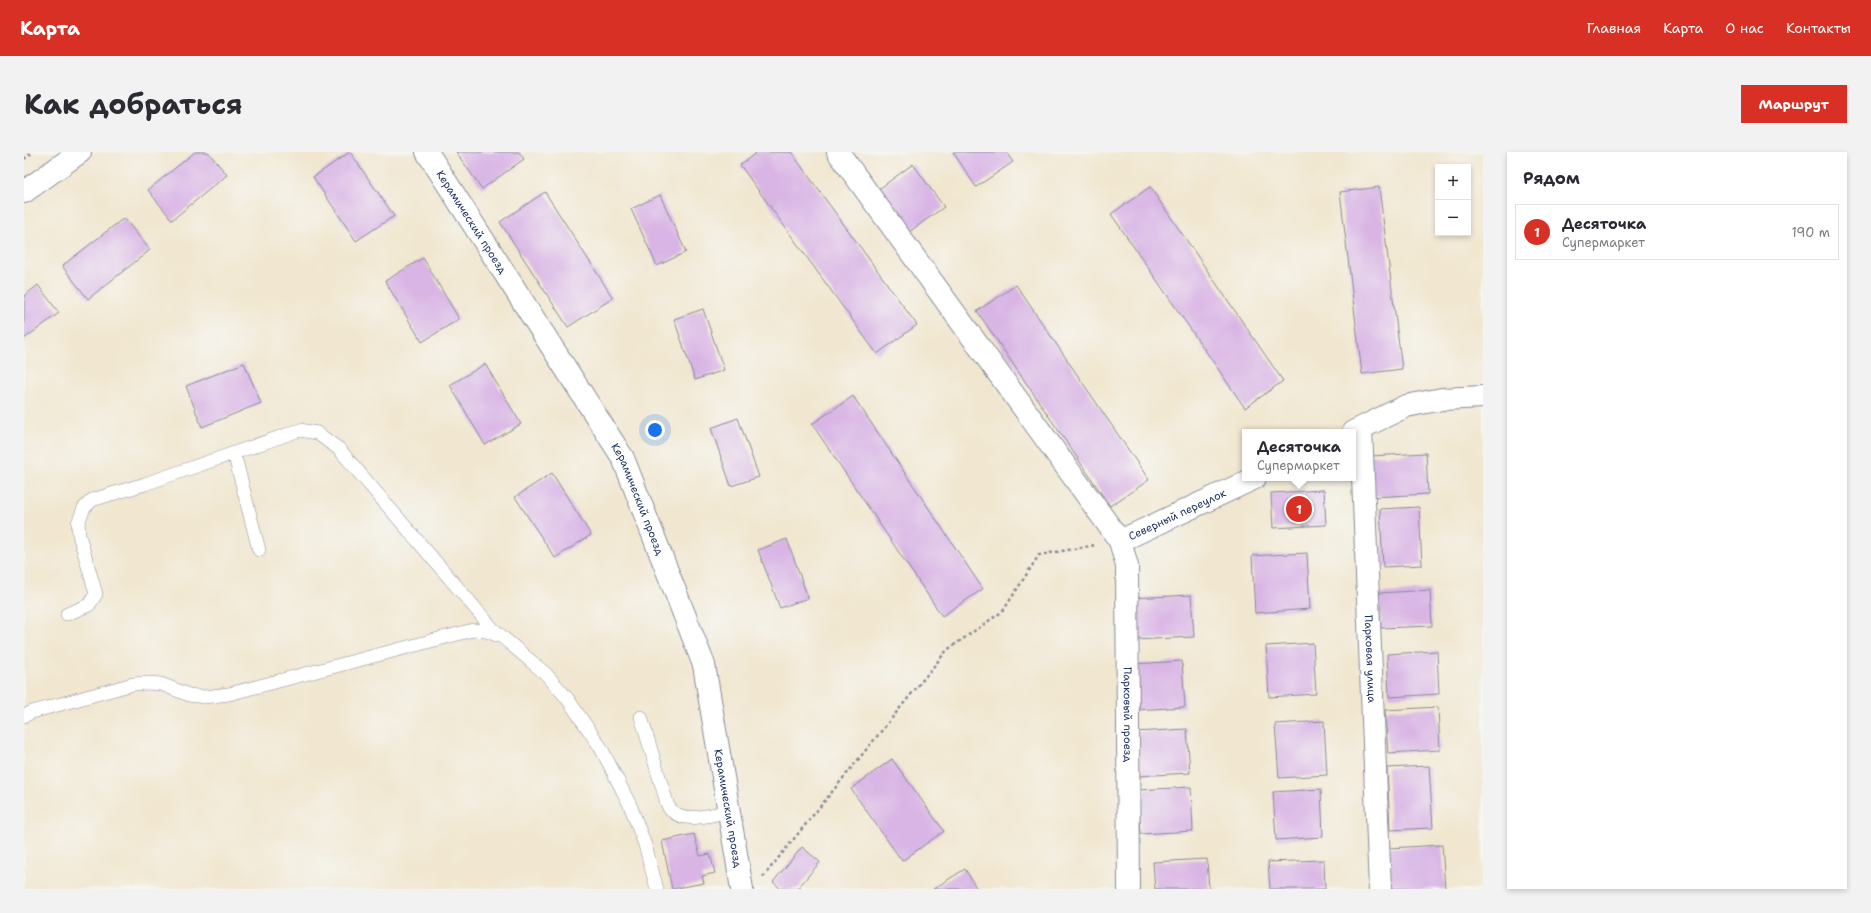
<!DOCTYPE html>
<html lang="ru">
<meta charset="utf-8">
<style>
:root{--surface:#fff;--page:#f2f2f3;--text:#2b2b33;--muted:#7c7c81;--line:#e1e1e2;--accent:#d93025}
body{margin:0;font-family:"Shantell Sans",sans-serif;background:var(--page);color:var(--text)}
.controls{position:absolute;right:12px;top:12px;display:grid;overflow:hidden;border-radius:0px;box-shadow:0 2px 6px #0003}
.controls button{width:36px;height:36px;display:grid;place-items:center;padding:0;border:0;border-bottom:1px solid var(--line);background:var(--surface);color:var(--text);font:20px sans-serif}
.you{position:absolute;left:631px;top:278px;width:14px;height:14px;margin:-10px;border:3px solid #fff;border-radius:50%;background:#1a73e8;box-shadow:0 0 0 6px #1a73e833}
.badge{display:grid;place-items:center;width:26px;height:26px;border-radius:50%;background:var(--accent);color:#fff;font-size:13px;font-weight:700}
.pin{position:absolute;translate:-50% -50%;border:2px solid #fff;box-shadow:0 1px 4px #0006}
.popup{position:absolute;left:1218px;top:277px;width:114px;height:52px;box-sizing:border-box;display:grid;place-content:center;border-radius:0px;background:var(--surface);filter:drop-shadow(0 1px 3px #0005);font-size:13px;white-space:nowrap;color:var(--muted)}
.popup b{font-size:15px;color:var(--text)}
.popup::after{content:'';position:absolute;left:50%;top:100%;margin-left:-8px;border:8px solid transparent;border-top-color:var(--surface)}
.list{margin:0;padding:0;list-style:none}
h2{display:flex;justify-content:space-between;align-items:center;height:52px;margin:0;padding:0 16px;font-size:17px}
h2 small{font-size:13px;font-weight:400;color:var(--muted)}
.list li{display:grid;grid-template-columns:26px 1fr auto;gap:12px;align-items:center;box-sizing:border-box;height:56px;margin:0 8px 8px;padding:0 8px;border:1px solid var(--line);border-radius:0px}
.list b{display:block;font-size:15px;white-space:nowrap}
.list p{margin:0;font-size:13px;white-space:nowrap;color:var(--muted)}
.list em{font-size:13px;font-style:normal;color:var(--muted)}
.map{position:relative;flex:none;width:1459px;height:737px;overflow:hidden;border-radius:0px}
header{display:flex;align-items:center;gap:24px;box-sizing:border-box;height:56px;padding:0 20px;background:var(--accent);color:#fff}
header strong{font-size:19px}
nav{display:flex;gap:22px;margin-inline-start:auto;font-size:14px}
.intro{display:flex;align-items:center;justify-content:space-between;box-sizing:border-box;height:96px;padding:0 24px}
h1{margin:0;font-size:28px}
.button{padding:10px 18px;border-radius:0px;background:var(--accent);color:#fff;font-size:14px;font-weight:700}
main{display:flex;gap:24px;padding:0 24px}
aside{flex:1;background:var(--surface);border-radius:0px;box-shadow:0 2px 6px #0003}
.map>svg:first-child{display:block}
.building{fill:#d9b5e5}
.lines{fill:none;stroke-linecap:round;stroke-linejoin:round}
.service-casing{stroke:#868b97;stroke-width:14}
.minor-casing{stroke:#868b97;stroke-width:24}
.path{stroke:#868b97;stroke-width:2.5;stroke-dasharray:3 3;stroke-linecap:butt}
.service{stroke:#fff;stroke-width:13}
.minor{stroke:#fff;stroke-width:22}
.labels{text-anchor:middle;stroke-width:4;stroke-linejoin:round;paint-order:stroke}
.street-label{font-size:11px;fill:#1b2f5e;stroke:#f6f6f2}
</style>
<header>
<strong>Карта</strong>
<nav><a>Главная</a><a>Карта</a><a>О нас</a><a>Контакты</a></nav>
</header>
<div class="intro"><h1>Как добраться</h1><a class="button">Маршрут</a></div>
<main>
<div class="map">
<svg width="1459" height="737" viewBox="0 0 1459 737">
<rect width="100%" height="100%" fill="#f6f6f2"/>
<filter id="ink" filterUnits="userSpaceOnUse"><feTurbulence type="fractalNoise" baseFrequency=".025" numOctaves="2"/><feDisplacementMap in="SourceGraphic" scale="8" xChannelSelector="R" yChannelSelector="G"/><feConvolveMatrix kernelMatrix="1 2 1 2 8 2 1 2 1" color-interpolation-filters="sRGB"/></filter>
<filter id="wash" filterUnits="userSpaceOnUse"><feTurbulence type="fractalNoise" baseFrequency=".012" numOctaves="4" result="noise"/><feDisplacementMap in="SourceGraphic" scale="16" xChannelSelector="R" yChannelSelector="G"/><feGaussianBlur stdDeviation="0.9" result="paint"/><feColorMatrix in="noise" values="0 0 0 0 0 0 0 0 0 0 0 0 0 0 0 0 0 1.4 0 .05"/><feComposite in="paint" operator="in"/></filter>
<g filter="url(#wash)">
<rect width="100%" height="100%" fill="#f1e7d0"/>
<g id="blocks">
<path class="building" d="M171,0h13l19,23 -55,45 -24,-30z
M326,0l44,64 -38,25 -43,-64z
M432,0h63l5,7 -42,30z
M733,0h34l126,173 -40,29 -137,-189z
M929,0h53l7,10 -37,25z
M889,12l31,43 -35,25 -30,-43z
M1126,35l133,194 -38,27 -134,-194z
M1355,35l23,182 -40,5 -22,-182z
M521,40l68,106 -45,29 -68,-105z
M636,43l26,57 -29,14 -26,-57z
M100,66l26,32 -62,49 -26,-33z
M399,106l36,61 -37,23 -37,-61z
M14,133l21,28 -35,26v-43z
M992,133l133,195 -39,26 -133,-195z
M679,157l21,61 -29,10 -21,-61z
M220,211l17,40 -59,24 -16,-41z
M461,212l36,60 -36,21 -35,-60z
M829,244l130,193 -41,27 -130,-192z
M714,266l21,59 -28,9 -20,-58z
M1402,301l2,41 -56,3 -2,-41z
M528,321l39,62 -36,23 -40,-61z
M1300,338l2,35 -53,3 -2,-35z
M1395,355l3,58 -39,2 -3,-58z
M763,387l21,59 -28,10 -22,-58z
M1283,401l3,56 -55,4 -3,-57z
M1406,438l2,36 -51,2 -2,-35z
M1167,443l3,42 -59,3 -3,-42z
M1289,491l3,51 -47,3 -3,-51z
M1413,499l2,43 -50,3 -2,-43z
M1158,509l3,46 -49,3 -3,-46z
M1414,555l2,43 -52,3 -3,-43z
M1300,569l3,54 -48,3 -4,-54z
M1163,577l3,44 -53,3 -2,-44z
M868,607l52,72 -42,30 -51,-72z
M1405,614l4,62 -43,2 -3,-62z
M1167,635l2,44 -52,3 -3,-44z
M1297,637l2,48 -47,3 -3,-48z
M670,682l6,22 10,-2 5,19 -13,3 2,7 -32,6 -10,-48z
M1418,693l3,44h-54l-2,-41z
M778,695l18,15 -23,27h-16l-8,-7z
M1183,707l2,30h-54l-2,-27z
M1300,708l1,29h-55l-2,-27z
M941,717l12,20h-44z"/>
</g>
</g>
<g filter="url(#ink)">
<use href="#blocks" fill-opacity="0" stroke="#868b97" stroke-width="1"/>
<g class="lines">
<defs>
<path id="service" d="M210,301l25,97
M43,462l22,-9 7,-11 -17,-59 -1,-12 6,-15 8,-8 53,-16 155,-54 17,3 22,16 154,180 53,45 21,24 34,50 29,57 15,40 12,44
M0,564l8,-4 101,-28 15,-1 13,1 28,11 15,2 25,-3 244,-64 13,1 13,5
M617,565l26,86c1,3 3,7 5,8 14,13 42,3 57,0"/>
<g id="minor">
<path id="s1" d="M403,0l196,306 81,207 38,224"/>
<path id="s2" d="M814,0l282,389 7,25 2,323"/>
<path d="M0,40l56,-40"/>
<path id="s3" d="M1337,277l19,460"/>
<path d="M1329,280l53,-26 36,-7 41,-2"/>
<path id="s4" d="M1096,389l135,-63"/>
</g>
</defs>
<use href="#service" class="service-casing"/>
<use href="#minor" class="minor-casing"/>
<path class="path" d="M0,7l9,-7
M739,725l184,-227 56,-39 36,-56 57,-10"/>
<use href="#service" class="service"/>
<use href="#minor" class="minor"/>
</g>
</g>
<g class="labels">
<g class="street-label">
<text dy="4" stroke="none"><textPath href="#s1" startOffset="83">Керамический проезд</textPath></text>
<text dy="4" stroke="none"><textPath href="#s1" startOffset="407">Керамический проезд</textPath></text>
<text dy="4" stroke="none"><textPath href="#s4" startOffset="63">Северный переулок</textPath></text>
<text dy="4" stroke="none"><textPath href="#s3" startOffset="230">Парковая улица</textPath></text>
<text dy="4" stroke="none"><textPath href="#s2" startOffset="655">Парковый проезд</textPath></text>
<text dy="4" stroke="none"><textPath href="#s1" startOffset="731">Керамический проезд</textPath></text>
</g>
</g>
</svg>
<div class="controls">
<button>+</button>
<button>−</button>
</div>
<div class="you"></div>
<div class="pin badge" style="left:1275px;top:357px">1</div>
<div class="popup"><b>Десяточка</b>Супермаркет</div>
</div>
<aside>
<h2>Рядом<small></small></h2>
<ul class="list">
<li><span class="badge">1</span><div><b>Десяточка</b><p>Супермаркет</p></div><em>190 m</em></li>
</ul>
</aside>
</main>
